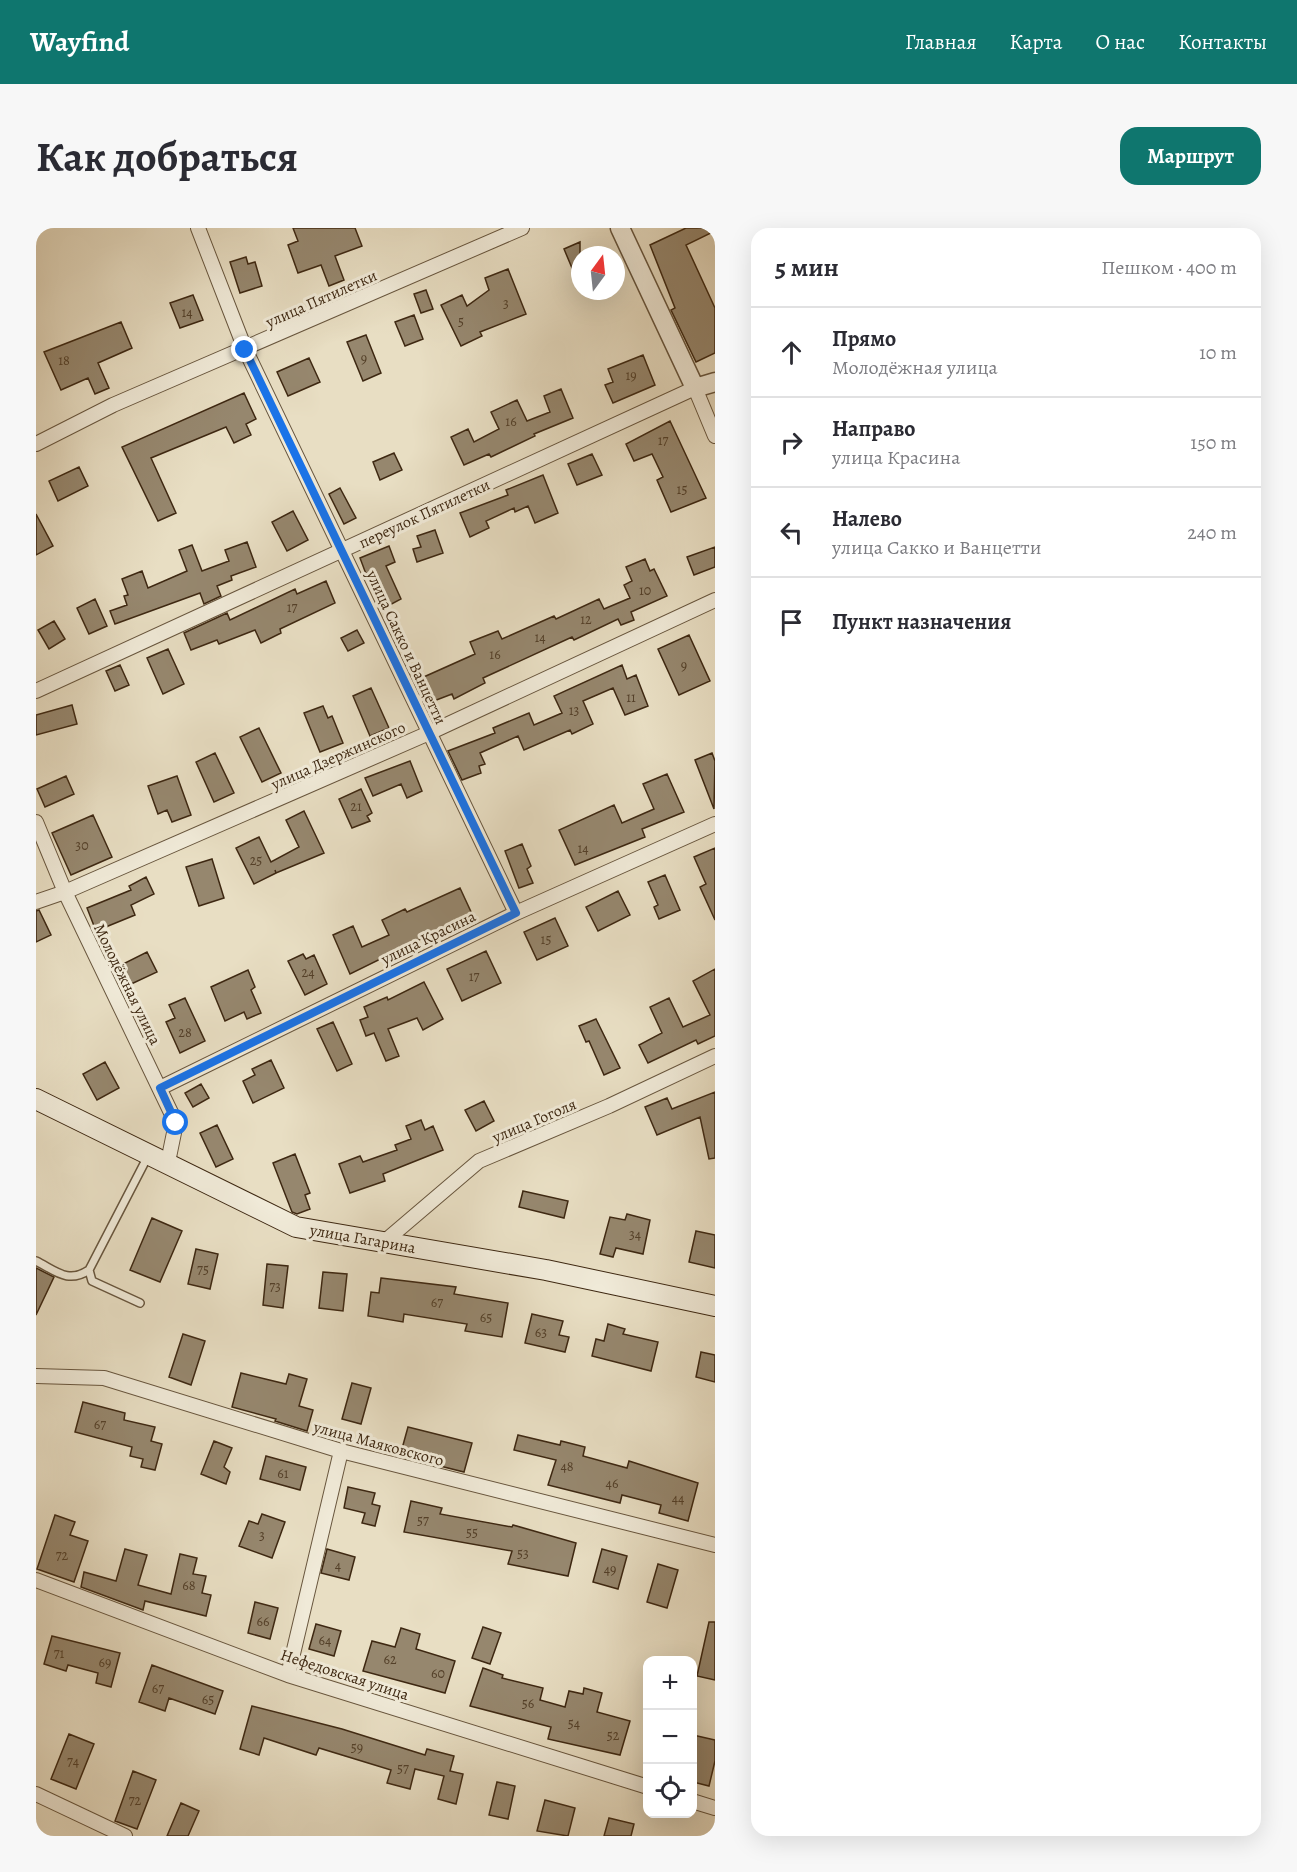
<!DOCTYPE html>
<html lang="ru">
<meta charset="utf-8">
<style>
:root{--surface:#fff;--page:#f7f7f7;--text:#2b2b33;--muted:#7c7c81;--line:#e1e1e2;--accent:#0f766e}
body{margin:0;font-family:Alegreya,serif;background:var(--page);color:var(--text)}
.controls{position:absolute;right:18px;bottom:18px;display:grid;overflow:hidden;border-radius:12px;box-shadow:0 6px 24px #0002}
.controls button{width:54px;height:54px;display:grid;place-items:center;padding:0;border:0;border-bottom:2px solid var(--line);background:var(--surface);color:var(--text);font:30px sans-serif}
.compass{position:absolute;left:535px;top:18px;width:54px;height:54px;border-radius:50%;background:var(--surface);box-shadow:0 6px 24px #0002;rotate:15deg}
.stop{position:absolute;width:18px;height:18px;margin:-14px;border:4px solid #1a73e8;border-radius:50%;background:#fff}
.stop.end{background:#1a73e8;border-color:#fff;box-shadow:0 2px 6px #0008}
.list{margin:0;padding:0;list-style:none}
h2{display:flex;justify-content:space-between;align-items:center;height:78px;margin:0;padding:0 24px;font-size:26px}
h2 small{font-size:20px;font-weight:400;color:var(--muted)}
.list li{display:grid;grid-template-columns:39px 1fr auto;gap:18px;align-items:center;box-sizing:border-box;height:90px;padding:0 24px;border-top:2px solid var(--line)}
.list b{display:block;font-size:22px;white-space:nowrap}
.list p{margin:0;font-size:20px;white-space:nowrap;color:var(--muted)}
.list em{font-size:20px;font-style:normal;color:var(--muted)}
.icon{flex:none;width:33px;height:33px;fill:none;stroke:currentColor;stroke-width:2;stroke-linecap:round;stroke-linejoin:round}
.map{position:relative;flex:none;width:679px;height:1608px;overflow:hidden;border-radius:18px}
header{display:flex;align-items:center;gap:36px;box-sizing:border-box;height:84px;padding:0 30px;background:var(--accent);color:#fff}
header strong{font-size:28px}
nav{display:flex;gap:33px;margin-inline-start:auto;font-size:21px}
.intro{display:flex;align-items:center;justify-content:space-between;box-sizing:border-box;height:144px;padding:0 36px}
h1{margin:0;font-size:42px}
.button{padding:15px 27px;border-radius:18px;background:var(--accent);color:#fff;font-size:21px;font-weight:700}
main{display:flex;gap:36px;padding:0 36px}
aside{flex:1;background:var(--surface);border-radius:18px;box-shadow:0 6px 24px #0002}
.map>svg:first-child{display:block}
.building{fill:#96876e;stroke:#3e2812;stroke-width:1.5}
.lines{fill:none;stroke-linecap:round;stroke-linejoin:round}
.service-casing{stroke:#68563e;stroke-width:10}
.minor-casing{stroke:#68563e;stroke-width:16}
.tertiary-casing{stroke:#68563e;stroke-width:21}
.secondary-casing{stroke:#3e2812;stroke-width:22}
.service{stroke:#f0ead8;stroke-width:7}
.minor{stroke:#f0ead8;stroke-width:14}
.tertiary{stroke:#f0ead8;stroke-width:18}
.secondary{stroke:#f0ead8;stroke-width:20}
.route{stroke:#1a73e8;stroke-width:8}
.labels{text-anchor:middle;stroke-width:6;stroke-linejoin:round;paint-order:stroke}
.number-label{font-size:14px;fill:#544029}
.street-label{font-size:16px;fill:#3e2812;stroke:#f0ead8}
</style>
<header>
<strong>Wayfind</strong>
<nav><a>Главная</a><a>Карта</a><a>О нас</a><a>Контакты</a></nav>
</header>
<div class="intro"><h1>Как добраться</h1><a class="button">Маршрут</a></div>
<main>
<div class="map">
<svg width="679" height="1608" viewBox="0 0 679 1608">
<rect width="100%" height="100%" fill="#e8dec3"/>
<filter id="stains"><feTurbulence type="fractalNoise" baseFrequency=".00333" numOctaves="4"/><feColorMatrix values="0 0 0 0 .2 0 0 0 0 .09 0 0 0 0 .02 0 0 0 .5 -.17"/></filter>
<radialGradient id="worn" r=".72"><stop offset=".6" stop-color="#630" stop-opacity="0"/><stop offset="1" stop-color="#630" stop-opacity=".3"/></radialGradient>
<path class="building" d="M257,0h62l7,18 -27,10 9,24 -15,6 -8,-21 -23,8 -10,-28 10,-4z
M650,0h29v3l-29,14 29,63v45l-19,9 -25,-52 4,-2 -25,-63z
M544,14v45l-16,-38z
M210,29l2,7 7,-2 7,24 -22,7 -10,-31z
M472,41l18,45 -46,18 2,4 -21,10 -20,-41 21,-10 5,11 22,-16 -4,-12z
M390,62l7,19 -12,4 -7,-19z
M157,67l10,25 -23,8 -10,-25z
M378,87l9,24 -18,7 -10,-24z
M85,94l11,26 -34,15 11,25 -14,6 -7,-16 -27,12 -17,-38z
M330,107l15,38 -18,8 -16,-39z
M607,127l12,30 -42,18 -8,-18 8,-3 -5,-13z
M273,130l11,24 -32,14 -11,-24z
M525,161l12,29 -39,16 1,2 -44,21 -2,-3 -25,11 -13,-28 17,-8 6,13 25,-13 -8,-17 26,-12 10,21 23,-9 -6,-16z
M208,165l12,26 -10,5 5,11 -17,8 -8,-16 -75,31 25,55 -18,8 -36,-74z
M634,193l36,77 -35,14 -14,-32 6,-3 -11,-23 -18,7 -8,-17z
M358,225l8,17 -22,10 -7,-18z
M556,226l10,21 -25,10 -9,-21z
M43,239l9,19 -30,15 -9,-20z
M507,247l15,38 -23,10 -7,-17 -13,6 -1,-4 -28,13 3,7 -19,9 -10,-24 48,-18 -2,-5z
M304,260l16,30 -12,6 -15,-30z
M257,283l15,29 -21,11 -15,-29z
M0,286l17,32 -17,9z
M399,302l8,23 -26,9 -4,-13 8,-2 -4,-11z
M211,314l9,25 -25,9 1,4 -15,6 4,10 -17,8 -4,-11 -85,31 -5,-13 17,-6 -3,-9 4,-1 -6,-16 20,-8 6,17 39,-17 -8,-21 13,-5 10,26 27,-10 -4,-11z
M353,318l6,16 -9,4 15,33 -15,8 -16,-35 -4,2 -6,-16z
M679,319v20l-21,8 -7,-18z
M609,331l5,12 4,-2 13,27 -36,16 3,8 -13,5 -3,-6 -44,21 -2,-3 -89,41 2,5 -31,16 -2,-5 -26,10 -9,-24 58,-26 -5,-12 28,-11 4,8 52,-23 2,3 43,-20 5,10 26,-11 -6,-13 8,-4 -6,-14z
M290,353l9,22 -55,26 1,4 -20,10 -6,-13 -36,14 -2,-4 -26,10 -7,-17 43,-20 3,7 65,-31 2,5z
M59,371l12,27 -18,8 -12,-26z
M18,393l11,18 -16,10 -11,-19z
M321,402l7,13 -16,8 -7,-13z
M653,407l21,46 -31,14 -21,-46z
M132,421l16,35 -21,10 -16,-36z
M84,437l9,20 -14,6 -9,-20z
M586,437l5,14 9,-4 12,31 -23,9 -12,-27 -30,13 10,23 -21,10 -2,-4 -46,20 -6,-14 -38,17 5,11 -6,2 2,7 -19,7 -14,-29 47,-18 -2,-5 36,-15 5,12 28,-12 -8,-17z
M335,460l18,40 -19,8 -17,-40z
M36,477l5,19 -41,11v-20z
M287,478l5,12 4,-2 11,27 -23,9 -16,-39z
M223,500l22,45 -19,9 -22,-45z
M179,525l19,40 -20,9 -18,-40z
M676,525l3,8 -1,48 -19,-49z
M374,533l12,30 -15,7 -6,-14 -28,12 -8,-18z
M631,546l17,38 -42,17 3,8 -70,28 -16,-35 55,-25 8,18 32,-14 -11,-25z
M30,548l8,18 -29,13 -8,-18z
M141,548l14,39 -19,7 -5,-12 -9,4 -10,-28z
M325,561l11,24 -5,3 3,5 -18,7 -13,-29z
M268,583l20,42 -48,20 -1,-3 1,3 -22,11 -18,-36 23,-11 12,25 28,-15 -13,-27z
M57,587l19,42 -41,18 -19,-42z
M486,616l9,22 -4,3 6,14 -14,5 -14,-37z
M679,620v72l-15,-33 6,-3 -12,-27z
M176,631l12,39 -25,8 -13,-39z
M629,647l15,35 -21,9 -5,-12 4,-2 -10,-23z
M110,649l8,17 -23,11 4,10 -39,16 -9,-23 44,-18 -2,-4z
M424,660l12,26 -122,60 -17,-39 20,-9 9,21 27,-12 -7,-15 23,-11 2,3z
M582,663l12,24 -32,16 -12,-24z
M3,682l12,25 -15,7v-31z
M519,690l13,28 -31,14 -13,-28z
M450,723l15,32 -39,18 -15,-32z
M111,724l10,20 -30,14 -10,-19z
M267,726l3,5 8,-4 13,29 -22,11 -17,-34z
M679,741v67l-17,8 -2,-4 -48,23 -9,-18 23,-12 -12,-26 19,-9 14,29 27,-12 -17,-34z
M212,742l7,17 -4,3 10,23 -14,6 -3,-7 -19,9 -14,-34z
M388,754l19,37 -20,11 -6,-12 -29,11 11,27 -13,5 -12,-28 -8,3 -6,-16 8,-3 -4,-10 23,-10 1,3z
M149,770l20,43 -25,12 -14,-31 9,-4 -6,-13z
M560,791l24,49 -16,7 -15,-34 -3,1 -7,-16z
M297,794l19,42 -15,7 -20,-42z
M235,832l13,28 -31,15 -10,-22 12,-6 -3,-6z
M69,834l14,26 -22,12 -14,-26z
M165,856l8,14 -16,9 -8,-14z
M679,864v66l-6,1 -9,-42 -43,18 -12,-28 22,-9 5,11z
M448,873l10,20 -18,10 -11,-21z
M385,892l4,10 8,-4 10,24 -60,24 2,7 -35,12 -11,-29 21,-8 3,6 34,-12 -2,-5 16,-6 -5,-13z
M181,897l16,34 -17,8 -16,-34z
M259,926l15,39 -5,2 5,14 -13,5 -5,-2 -19,-49z
M487,963l45,10 -4,17 -45,-11z
M591,986l23,6 -7,34 -27,-6 -3,9 -13,-3 10,-37 15,3z
M116,990l30,13 -22,51 -30,-12z
M660,1003l19,4v33l-26,-6z
M160,1021l22,5 -8,35 -22,-5z
M231,1036l21,2 -5,42 -20,-3z
M0,1040l18,9 -18,38z
M287,1044l24,2 -4,37 -24,-3z
M345,1050l75,9 -2,7 54,9 -6,34 -37,-6 2,-7 -63,-10 -1,8 -35,-6 3,-24 8,1z
M496,1086l31,7 -4,14 10,2 -4,15 -40,-9z
M572,1096l17,5 -2,5 35,8 -7,29 -59,-15 4,-17 8,2z
M147,1106l22,7 -14,44 -22,-8z
M665,1124l14,3v27l-19,-5z
M205,1145l45,11 3,-10 18,5 -8,27 14,4 -6,21 -32,-10 1,-2 -44,-12z
M316,1155l19,5 -10,36 -19,-5z
M47,1174l42,11 -1,7 31,7 -4,14 11,3 -7,26 -14,-3 2,-8 -13,-3 2,-9 -57,-15z
M372,1199l64,16 -8,29 -64,-16z
M482,1207l42,10 1,-4 24,6 -2,9 44,12 2,-7 69,22 -10,38 -29,-8 2,-8 -39,-10 -2,8 -72,-18 8,-25 -42,-10z
M178,1213l18,7 -8,19 6,5 -4,12 -25,-10z
M230,1228l40,11 -6,23 -40,-11z
M312,1259l27,6 -3,11 8,2 -5,20 -13,-3 3,-10 -21,-5z
M375,1273l31,7 -2,6 72,13 1,-2 63,18 -8,33 -60,-12 4,-13 -108,-19z
M226,1286l23,8 -13,36 -33,-12 10,-25 9,3z
M19,1287l20,7 -5,13 18,6 -14,41 -37,-13z
M89,1321l22,6 -9,30 33,9 9,-40 17,4 -4,16 13,2 -4,17 9,2 -5,21 -61,-15 -2,9 -62,-23 3,-15 32,9z
M291,1321l28,8 -6,23 -28,-7z
M566,1321l25,7 -9,33 -25,-7z
M622,1336l20,6 -11,38 -20,-6z
M219,1374l23,6 -8,31 -22,-6z
M673,1394h6v58l-18,-4z
M280,1396l25,7 -7,25 -25,-7z
M447,1399l18,6 -11,31 -18,-6z
M365,1400l19,6 -4,15 39,12 -10,32 -82,-22 9,-30 23,6z
M16,1408l68,17 -9,34 -15,-4 2,-10 -30,-8 -2,6 -22,-7z
M116,1437l71,26 -8,23 -46,-16 -4,13 -26,-9z
M447,1440l20,7 -1,3 41,10 -3,12 25,7 4,-16 14,3 1,-6 18,5 -5,19 33,9 -10,34 -72,-16 3,-12 -81,-21z
M216,1478l90,23 83,26 2,-6 27,7 -4,15 13,3 -7,30 -18,-5 6,-23 -29,-7 -5,20 -23,-6 4,-13 -72,-22 -3,7 -52,-17 -5,17 -19,-6z
M33,1506l25,10 -18,45 -25,-10z
M657,1507l22,5v21l-6,25 -16,-4z
M97,1543l23,9 -19,49 -22,-8z
M461,1554l18,4 -7,33 -19,-4z
M509,1572l30,8 -7,28 -31,-5z
M145,1575l18,8 -11,25h-21z
M573,1590l25,6 -3,12h-27z"/>
<g class="lines">
<defs>
<path id="service" d="M0,1033c20,10 32,23 53,9l59,-114
M53,1042l3,11 48,22"/>
<path id="minor" d="M162,0l47,121 271,564
M0,216l77,-39 409,-177
M0,463l659,-303 20,48
M0,594l29,70 111,231 -8,39
M0,674l29,-10 364,-159 286,-133
M124,860l356,-175 199,-89
M348,1014l95,-81 130,-55 106,-50
M0,1148l68,2 237,73 374,94
M0,1352l252,95 360,112
M252,1447l53,-224
M0,1566l89,42
M656,1573l23,7"/>
<path id="tertiary" d="M584,0l75,160 20,-6"/>
<path id="secondary" d="M0,871l260,128 250,43 169,36"/>
</defs>
<use href="#service" class="service-casing"/>
<use href="#minor" class="minor-casing"/>
<use href="#tertiary" class="tertiary-casing"/>
<use href="#secondary" class="secondary-casing"/>
<use href="#service" class="service"/>
<use href="#minor" class="minor"/>
<use href="#tertiary" class="tertiary"/>
<use href="#secondary" class="secondary"/>
</g>
<g class="lines">
<path class="route" d="M140,895l-16,-35 356,-175 -271,-563"/>
</g>
<g class="labels">
<g class="number-label">
<text x="470" y="80">3</text>
<text x="151" y="89">14</text>
<text x="425" y="98">5</text>
<text x="328" y="135">9</text>
<text x="28" y="137">18</text>
<text x="595" y="152">19</text>
<text x="475" y="198">16</text>
<text x="627" y="217">17</text>
<text x="646" y="266">15</text>
<text x="609" y="367">10</text>
<text x="256" y="384">17</text>
<text x="550" y="396">12</text>
<text x="504" y="414">14</text>
<text x="459" y="431">16</text>
<text x="648" y="442">9</text>
<text x="595" y="474">11</text>
<text x="538" y="487">13</text>
<text x="320" y="583">21</text>
<text x="46" y="622">30</text>
<text x="547" y="625">14</text>
<text x="220" y="637">25</text>
<text x="510" y="716">15</text>
<text x="272" y="749">24</text>
<text x="438" y="753">17</text>
<text x="149" y="809">28</text>
<text x="599" y="1011">34</text>
<text x="167" y="1046">75</text>
<text x="239" y="1063">73</text>
<text x="401" y="1079">67</text>
<text x="450" y="1094">65</text>
<text x="505" y="1109">63</text>
<text x="64" y="1201">67</text>
<text x="531" y="1243">48</text>
<text x="247" y="1250">61</text>
<text x="576" y="1260">46</text>
<text x="642" y="1275">44</text>
<text x="387" y="1297">57</text>
<text x="436" y="1309">55</text>
<text x="226" y="1312">3</text>
<text x="487" y="1330">53</text>
<text x="26" y="1332">72</text>
<text x="302" y="1342">4</text>
<text x="574" y="1346">49</text>
<text x="153" y="1362">68</text>
<text x="227" y="1398">66</text>
<text x="289" y="1417">64</text>
<text x="23" y="1430">71</text>
<text x="354" y="1436">62</text>
<text x="69" y="1439">69</text>
<text x="402" y="1450">60</text>
<text x="122" y="1465">67</text>
<text x="172" y="1476">65</text>
<text x="492" y="1480">56</text>
<text x="538" y="1500">54</text>
<text x="577" y="1512">52</text>
<text x="321" y="1524">59</text>
<text x="37" y="1538">74</text>
<text x="367" y="1545">57</text>
<text x="99" y="1577">72</text>
</g>
<g class="street-label">
<text transform="translate(285 70) rotate(-24)" y="6">улица Пятилетки</text>
<text transform="translate(388 285) rotate(-25)" y="6">переулок Пятилетки</text>
<text transform="translate(371 419) rotate(65)" y="6">улица Сакко и Ванцетти</text>
<text transform="translate(302 527) rotate(-24)" y="6">улица Дзержинского</text>
<text transform="translate(392 709) rotate(-26)" y="6">улица Красина</text>
<text transform="translate(92 756) rotate(64)" y="6">Молодёжная улица</text>
<text transform="translate(498 892) rotate(-23)" y="6">улица Гоголя</text>
<text transform="translate(327 1010) rotate(10)" y="6">улица Гагарина</text>
<text transform="translate(343 1215) rotate(15)" y="6">улица Маяковского</text>
<text transform="translate(309 1446) rotate(18)" y="6">Нефедовская улица</text>
</g>
</g>
<rect width="100%" height="100%" filter="url(#stains)"/>
<rect width="100%" height="100%" fill="url(#worn)"/>
</svg>
<div class="controls">
<button>+</button>
<button>−</button>
<button><svg class="icon" aria-label="locate" viewBox="0 0 24 24"><circle cx="12" cy="12" r="6"/><path d="M12 2v4M12 18v4M2 12h4M18 12h4"/></svg></button>
</div>
<svg class="compass" viewBox="-18 -18 36 36"><path d="M0-13l5 13h-10z" fill="#e53935"/><path d="M0 13l5-13h-10z" fill="#7c7c81"/></svg>
<div class="stop" style="left:140px;top:895px"></div>
<div class="stop end" style="left:209px;top:122px"></div>
</div>
<aside>
<h2>5 мин<small>Пешком · 400 m</small></h2>
<ul class="list">
<li><svg class="icon" aria-label="ahead" viewBox="0 0 24 24"><path d="M12 20V5M6 11l6-6 6 6"/></svg><div><b>Прямо</b><p>Молодёжная улица</p></div><em>10 m</em></li>
<li><svg class="icon" aria-label="right" viewBox="0 0 24 24"><path d="M7 20v-9h11M14 6l5 5-5 5"/></svg><div><b>Направо</b><p>улица Красина</p></div><em>150 m</em></li>
<li><svg class="icon" aria-label="left" viewBox="0 0 24 24"><path d="M17 20v-9H6M10 6l-5 5 5 5"/></svg><div><b>Налево</b><p>улица Сакко и Ванцетти</p></div><em>240 m</em></li>
<li><svg class="icon" aria-label="arrive" viewBox="0 0 24 24"><path d="M6 21V4h12l-3 4 3 4H6"/></svg><div><b>Пункт назначения</b></div></li>
</ul>
</aside>
</main>
